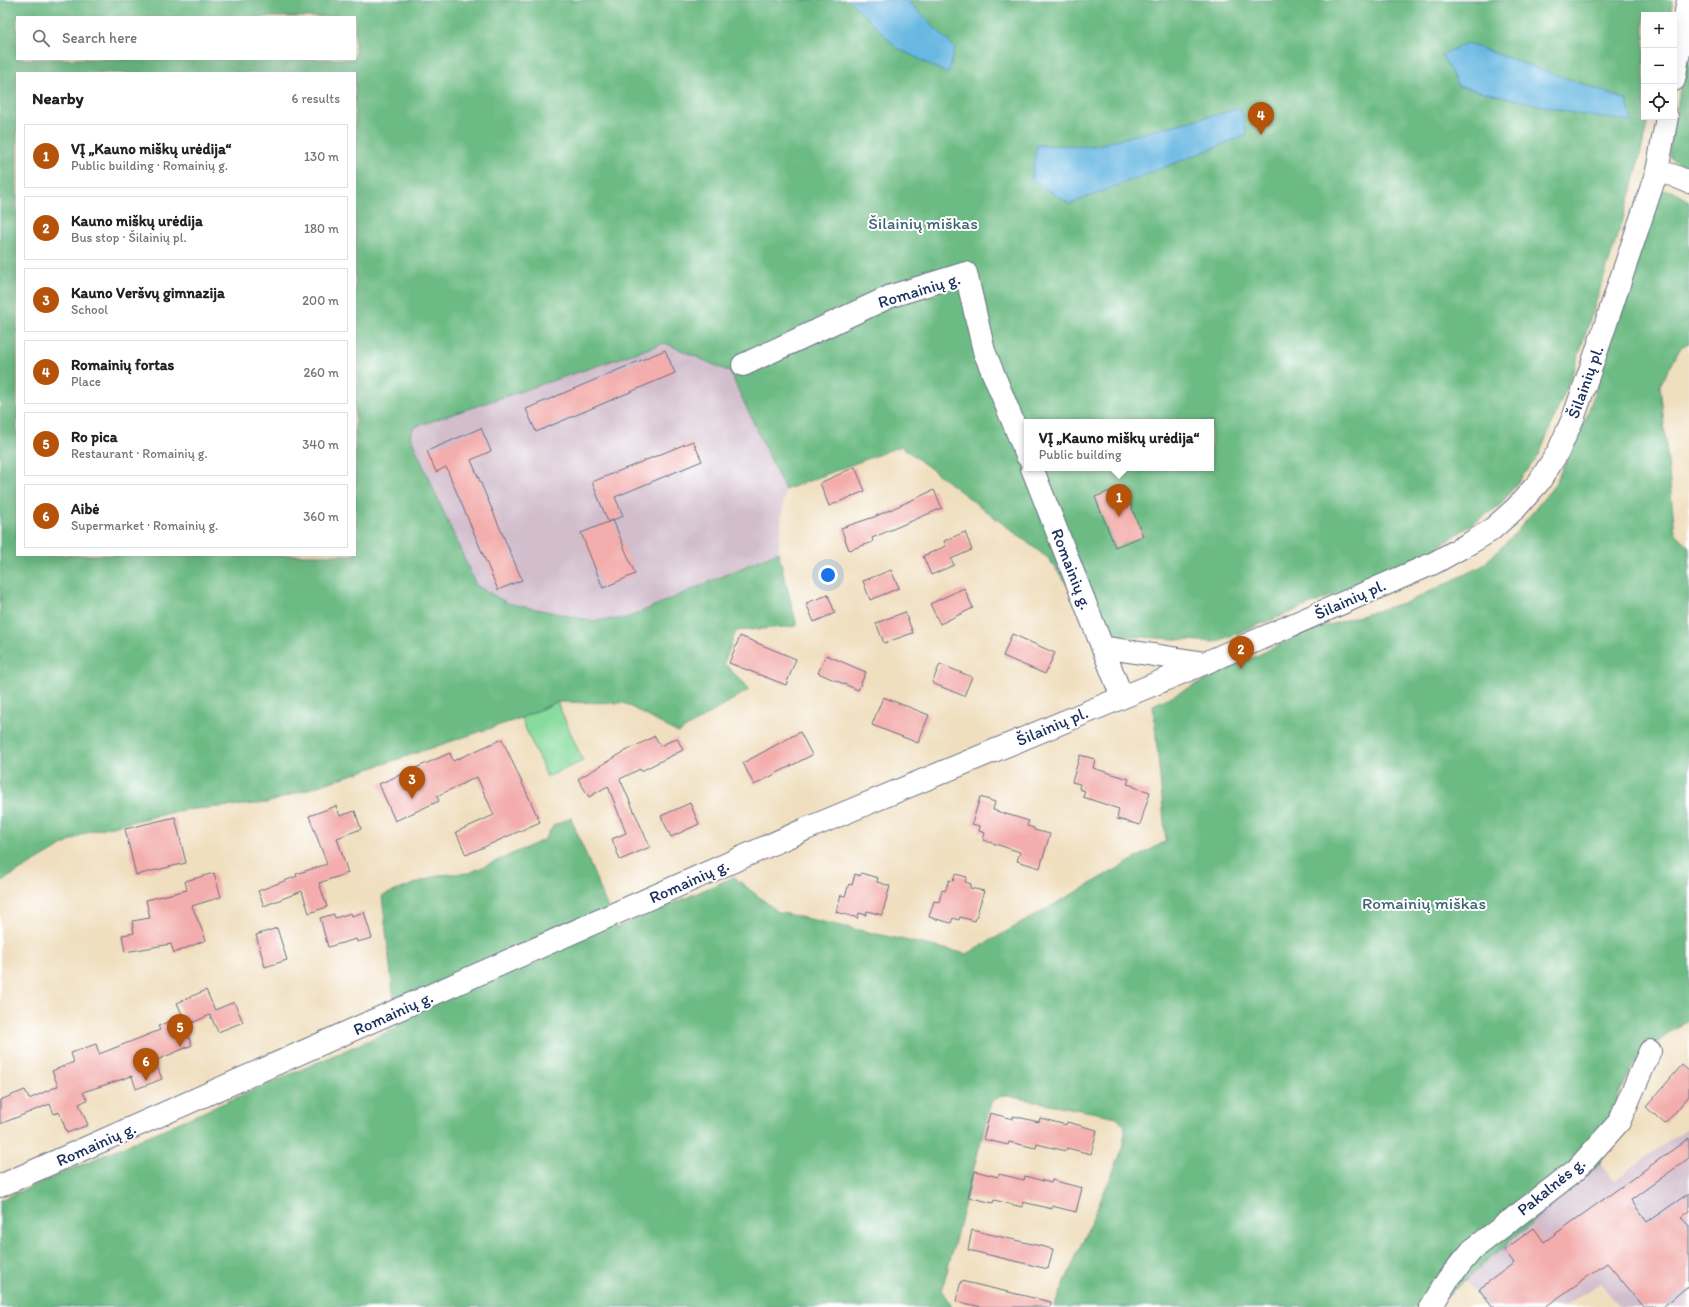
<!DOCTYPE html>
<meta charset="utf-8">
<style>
:root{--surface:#fff;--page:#f6f6f6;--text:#202124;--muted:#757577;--line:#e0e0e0;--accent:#b45309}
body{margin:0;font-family:Itim,sans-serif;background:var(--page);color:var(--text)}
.controls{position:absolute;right:12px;top:12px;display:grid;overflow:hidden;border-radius:0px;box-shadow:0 4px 16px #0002}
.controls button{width:36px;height:36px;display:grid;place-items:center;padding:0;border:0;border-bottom:1px solid var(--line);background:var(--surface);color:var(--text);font:20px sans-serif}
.you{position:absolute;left:828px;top:575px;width:14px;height:14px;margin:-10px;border:3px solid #fff;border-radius:50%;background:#1a73e8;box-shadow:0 0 0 6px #1a73e833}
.badge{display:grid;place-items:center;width:26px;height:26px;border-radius:50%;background:var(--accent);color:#fff;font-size:13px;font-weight:700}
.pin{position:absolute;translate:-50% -33px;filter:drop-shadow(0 1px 2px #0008)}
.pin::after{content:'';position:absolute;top:21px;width:14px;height:12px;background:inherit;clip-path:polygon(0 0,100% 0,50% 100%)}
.popup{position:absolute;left:1024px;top:419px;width:190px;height:52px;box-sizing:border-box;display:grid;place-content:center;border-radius:0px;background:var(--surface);filter:drop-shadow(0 1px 3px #0005);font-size:13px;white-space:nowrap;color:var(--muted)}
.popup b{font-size:15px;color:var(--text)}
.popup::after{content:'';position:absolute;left:50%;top:100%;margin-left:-8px;border:8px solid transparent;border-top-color:var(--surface)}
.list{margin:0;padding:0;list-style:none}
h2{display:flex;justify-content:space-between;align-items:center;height:52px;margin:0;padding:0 16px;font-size:17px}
h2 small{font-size:13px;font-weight:400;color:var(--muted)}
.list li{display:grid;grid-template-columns:26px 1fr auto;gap:12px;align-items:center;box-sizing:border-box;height:64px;margin:0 8px 8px;padding:0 8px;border:1px solid var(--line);border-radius:0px}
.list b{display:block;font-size:15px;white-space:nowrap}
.list p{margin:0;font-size:13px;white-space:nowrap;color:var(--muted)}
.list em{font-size:13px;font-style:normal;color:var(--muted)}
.icon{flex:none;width:22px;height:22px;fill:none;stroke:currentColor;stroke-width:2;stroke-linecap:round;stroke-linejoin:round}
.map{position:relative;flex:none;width:1689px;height:1307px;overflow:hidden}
.search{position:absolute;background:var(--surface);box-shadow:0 4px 16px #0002;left:16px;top:16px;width:340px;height:44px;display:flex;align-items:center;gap:10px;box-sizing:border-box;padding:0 14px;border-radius:0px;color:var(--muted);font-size:15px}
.panel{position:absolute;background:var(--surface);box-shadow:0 4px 16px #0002;left:16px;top:72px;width:340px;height:484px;border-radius:0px}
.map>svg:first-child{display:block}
.industrial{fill:#d1bdcc}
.green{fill:#87db9d;stroke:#51857e}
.forest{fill:#6dbb84;stroke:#447571;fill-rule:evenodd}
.water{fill:#67b8e2;stroke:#4174a0}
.building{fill:#f3adac}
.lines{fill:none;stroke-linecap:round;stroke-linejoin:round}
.minor-casing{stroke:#666d80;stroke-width:24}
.major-casing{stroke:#666d80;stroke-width:24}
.minor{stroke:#fff;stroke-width:22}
.major{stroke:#fff;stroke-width:22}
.labels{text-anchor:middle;stroke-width:4;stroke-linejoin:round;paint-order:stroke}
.park-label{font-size:17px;fill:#3b6371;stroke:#fff}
.street-label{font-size:17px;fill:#1b2f5e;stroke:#fff}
</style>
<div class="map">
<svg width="1689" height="1307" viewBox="0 0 1689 1307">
<rect width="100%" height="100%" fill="#fff"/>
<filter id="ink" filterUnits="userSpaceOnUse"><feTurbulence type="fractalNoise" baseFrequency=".025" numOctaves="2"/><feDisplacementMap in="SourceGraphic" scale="8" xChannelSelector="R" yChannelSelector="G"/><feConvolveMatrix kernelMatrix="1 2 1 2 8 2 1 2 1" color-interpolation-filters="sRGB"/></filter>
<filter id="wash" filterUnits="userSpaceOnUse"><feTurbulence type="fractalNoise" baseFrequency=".012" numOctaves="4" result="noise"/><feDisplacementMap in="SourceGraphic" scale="16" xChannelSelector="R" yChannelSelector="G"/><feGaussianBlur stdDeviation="0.9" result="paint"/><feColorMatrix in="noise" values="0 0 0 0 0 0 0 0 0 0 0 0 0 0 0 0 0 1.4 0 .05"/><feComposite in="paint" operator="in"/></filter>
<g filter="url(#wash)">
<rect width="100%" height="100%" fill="#f0dfbf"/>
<path class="industrial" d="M665,343l65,29 55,118 -7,62 -151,66 -34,3 -86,-18 -31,-18 -66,-149 3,-9z
M1689,1126v181h-69l-20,-24 -37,24h-78l-20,-28 135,-115 14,17z"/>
<path class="green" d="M557,702l26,59 -36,16 -26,-59z"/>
<path class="forest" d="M0,0h1673l-3,15h-26v102h5l-18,77 -57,175 -35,86 -39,50 -63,43 -90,42 -132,52 -113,-8 -53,-75 -148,-113 -116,44 -55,-118 -65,-29 -251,84 -4,9 66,149 31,18 86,18 34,-3 151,-66 19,74 -61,5 -12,32 26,26 -72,44 -54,-30 -67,-1 -36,16 -254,85 -85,7 -96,22 -86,50zM17,17h338v42h-338zM17,73h338v482h-338zM1027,422h184v46h-184z
M1689,40v129l-17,-10 -3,-8z
M1667,190l10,3 12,8v142l-8,4 -21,38 15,147 14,15v472l-30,22 -25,24 -15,29 -19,70 -166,143h-380l70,-161v-20l-7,-9 -115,-22 -11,7 -49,189 10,16h-952v-107l397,-172 -15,-132 56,-21 31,-2 75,-33 10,-15 17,-7 45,110 118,-51 44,35 189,42 199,-113 -13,-136 156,-74 101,-30 72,-35 32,-31 40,-49 32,-67 73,-227z"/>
<path class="water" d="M849,0h58l48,48 -7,26 -51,-26z
M1466,43l161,57 5,22 -54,-8 -120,-28 -16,-31z
M1241,108l6,27 -177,69 -39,-25 6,-34 56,1z"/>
<g id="blocks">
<path class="building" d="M665,350l10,23 -139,59 -10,-23z
M481,428l10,23 -20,9 51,120 -24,10 -52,-123 -10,5 -9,-21z
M693,441l9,20 -87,36 8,19 -15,6 -16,-40z
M855,467l10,24 -36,15 -9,-23z
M1123,486l20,50 -28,11 -20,-50z
M934,490l8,18 -70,30 1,4 -24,8 -8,-22 33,-11z
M613,520l22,54 -32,14 -22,-55z
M965,532l7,18 -21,9 3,6 -23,10 -8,-19 23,-10 -2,-5z
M891,570l8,18 -29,12 -7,-19z
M964,588l9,20 -33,16 -10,-20z
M828,595l7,18 -21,9 -8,-19z
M905,612l8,21 -29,10 -8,-20z
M1012,634l43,19 -10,21 -42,-18z
M740,636l56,23 -10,26 -57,-22z
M826,655l40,17 -8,18 -40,-17z
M940,664l32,13 -8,19 -32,-13z
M883,697l46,18 -11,28 -46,-18z
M800,732l12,23 -58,30 -11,-22z
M655,736l5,10 17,-8 6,12 -42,21 -1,-2 -20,10 30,68 -30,13 -8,-21 14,-6 -18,-47 -19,11 -11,-18 44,-26z
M502,739l38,83 -74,33 -10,-23 38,-17 -17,-38 -40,19 2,5 -44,20 -16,-37 71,-31 3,8z
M1080,755l15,4 -2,9 36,11 -2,5 7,2v1l16,5 -10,33 -23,-6 2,-10 -36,-12 2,-6 -6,-2 1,-5 -8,-2z
M980,797l15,5 -2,8 36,11 -2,5 7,2v2l16,4 -10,34 -23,-7 3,-9 -37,-12 2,-7 -6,-2 1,-5 -8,-2z
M690,803l9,21 -28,13 -10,-21z
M336,806l4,10 15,-5 6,18 -24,9 11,35 -29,10 8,24 -18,6 -7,-22 -38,15 -6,-15 39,-15 -1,-2 31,-10 -18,-48z
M175,817l11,46 -50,12 -11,-46z
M214,873l7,24 -29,9 14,34 -32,13 -3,-9 -46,8 -3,-17 12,-2 -2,-12 18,-3 -4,-18 41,-10 -2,-9z
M861,873l17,5 -1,4 13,4 -8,29 -15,-4 -1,4 -7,-2 -1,5 -22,-6 5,-17 4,1 4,-12 3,1 3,-11 5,2z
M955,874l12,3 -2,5 6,2 -1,4 14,3 -9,30 -15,-4 -1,3 -6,-2 -2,5 -22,-6 5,-16 5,1 3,-12 3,1 4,-11 4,1z
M364,912l8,26 -15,4 -1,-3 -28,8 -8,-29 14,-4 1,4 16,-5 1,3z
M277,928l10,32 -22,7 -9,-32z
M206,990l9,20 19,-8 9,20 -25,10 -8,-17 -23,10 -10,-22z
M180,1017l12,28 -37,16 7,18 -26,10 -4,-13 -49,16 4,8 -8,4 9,21 -21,8 -8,-21 -5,2 -4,-10 -50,20v-24l25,-10 4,9 29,-13 -6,-15 22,-9 -3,-9 25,-9 3,10 61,-24 -2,-4z
M1682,1065l7,6v25l-24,28 -19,-17z
M990,1113l23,6v-3l26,6 1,-4 26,7 1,-3 30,8 -6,24 -24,-6 -1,3 -29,-7 -1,4 -27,-6 -1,3 -25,-6z
M1689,1138v20l-58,42 16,22 42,-29v18l-8,6 8,9v59l-26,22h-19l-37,-44 -62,44h-53l-13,-18 35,-26 -10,-13 30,-22 10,14z
M975,1171l23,6 1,-3 25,6 1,-4 26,7 1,-3 30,8 -6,24 -24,-6v3l-29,-7 -1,5 -28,-7 -1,3 -25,-6z
M972,1230l81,19 -5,20 -80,-19z
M961,1281l90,21 -1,5h-69l-25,-6z"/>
</g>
</g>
<g filter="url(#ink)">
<use href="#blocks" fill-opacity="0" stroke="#666d80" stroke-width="1"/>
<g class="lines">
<defs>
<path id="minor" d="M1674,80l14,-80
M1657,171l10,-54
M743,365l148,-69 75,-23 18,78 43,105
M1032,468l90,229
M1102,647l103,16
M1431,1307l17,-28 24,-29 104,-80 43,-48 31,-71"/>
<path id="major" d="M0,1186l806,-357 399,-166 229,-100 36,-20 20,-12 26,-23 23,-26 19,-30 16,-36 21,-60 62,-185 15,4 17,7"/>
</defs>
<use href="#minor" class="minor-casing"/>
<use href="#major" class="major-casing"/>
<use href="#minor" class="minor"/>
<use href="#major" class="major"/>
</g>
</g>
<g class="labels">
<g class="park-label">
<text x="923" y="229">Šilainių miškas</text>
<text x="1424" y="909">Romainių miškas</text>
</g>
<g class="street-label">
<text transform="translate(919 290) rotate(-17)" y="6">Romainių g.</text>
<text transform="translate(1585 382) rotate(-70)" y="6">Šilainių pl.</text>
<text transform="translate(1072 569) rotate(69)" y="6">Romainių g.</text>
<text transform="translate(1350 599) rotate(-24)" y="6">Šilainių pl.</text>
<text transform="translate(1052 726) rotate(-23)" y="6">Šilainių pl.</text>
<text transform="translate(689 881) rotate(-24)" y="6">Romainių g.</text>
<text transform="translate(393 1013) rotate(-24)" y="6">Romainių g.</text>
<text transform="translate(96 1144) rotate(-24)" y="6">Romainių g.</text>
<text transform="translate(1551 1186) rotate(-39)" y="6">Pakalnės g.</text>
</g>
</g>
</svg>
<div class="controls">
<button>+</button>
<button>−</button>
<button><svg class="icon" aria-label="locate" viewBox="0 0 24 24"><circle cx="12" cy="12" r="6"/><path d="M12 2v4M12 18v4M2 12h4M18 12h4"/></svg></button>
</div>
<div class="you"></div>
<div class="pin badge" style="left:1119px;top:517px">1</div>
<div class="popup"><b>VĮ „Kauno miškų urėdija“</b>Public building</div>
<div class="pin badge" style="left:1241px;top:669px">2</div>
<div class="pin badge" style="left:412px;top:799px">3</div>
<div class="pin badge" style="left:1261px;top:135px">4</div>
<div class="pin badge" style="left:180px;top:1047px">5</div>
<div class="pin badge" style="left:146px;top:1081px">6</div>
<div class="search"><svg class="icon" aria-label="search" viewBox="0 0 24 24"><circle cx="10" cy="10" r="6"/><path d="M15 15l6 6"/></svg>Search here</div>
<section class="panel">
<h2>Nearby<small>6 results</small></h2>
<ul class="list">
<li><span class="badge">1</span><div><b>VĮ „Kauno miškų urėdija“</b><p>Public building · Romainių g.</p></div><em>130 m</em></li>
<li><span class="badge">2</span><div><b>Kauno miškų urėdija</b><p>Bus stop · Šilainių pl.</p></div><em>180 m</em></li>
<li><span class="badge">3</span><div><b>Kauno Veršvų gimnazija</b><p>School</p></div><em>200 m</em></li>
<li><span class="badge">4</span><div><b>Romainių fortas</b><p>Place</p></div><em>260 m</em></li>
<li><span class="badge">5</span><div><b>Ro pica</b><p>Restaurant · Romainių g.</p></div><em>340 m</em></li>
<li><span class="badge">6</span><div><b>Aibė</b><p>Supermarket · Romainių g.</p></div><em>360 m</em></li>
</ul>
</section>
</div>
